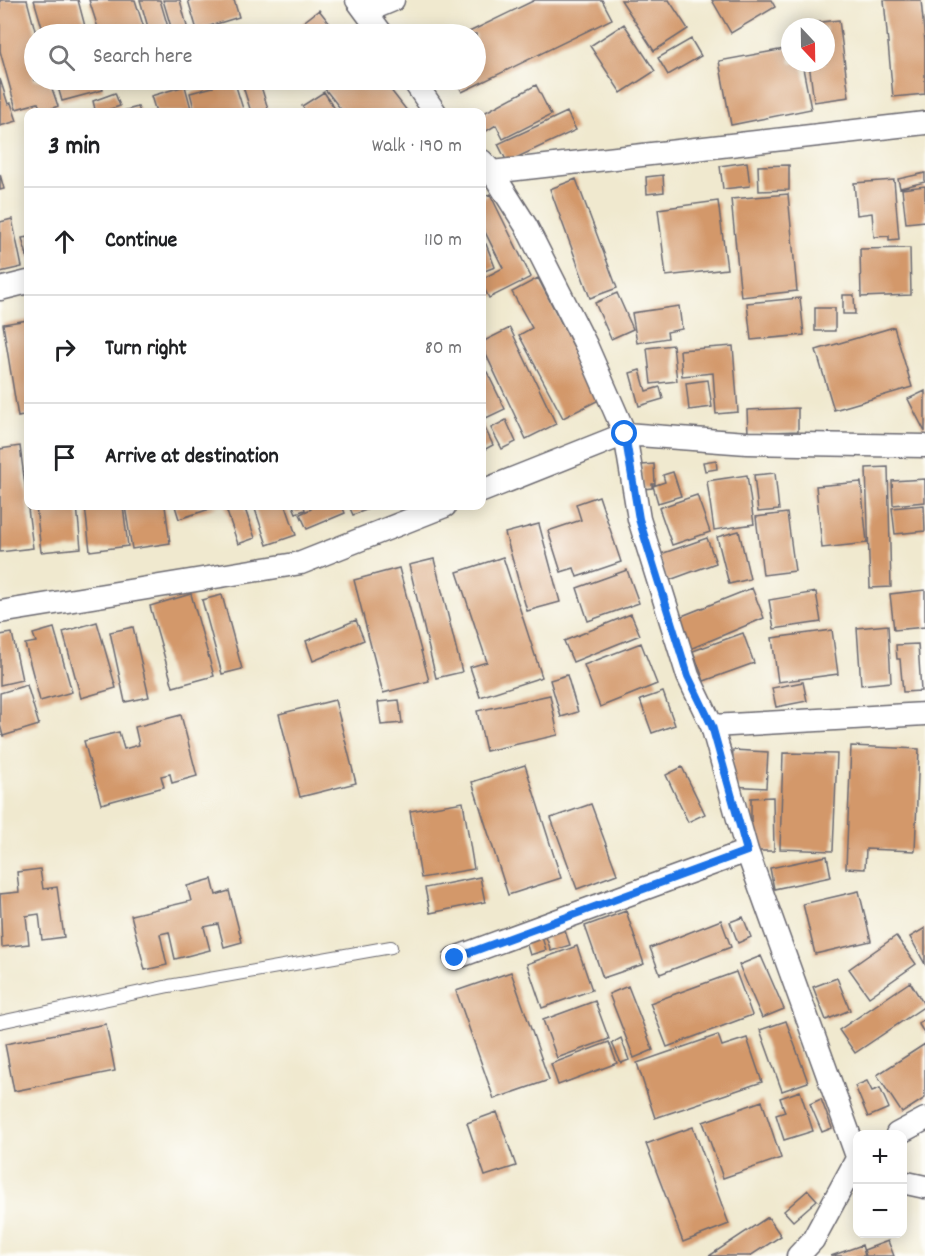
<!DOCTYPE html>
<meta charset="utf-8">
<style>
:root{--surface:#fff;--page:#f6f6f6;--text:#202124;--muted:#757577;--line:#e0e0e0}
body{margin:0;font-family:Dekko,sans-serif;background:var(--page);color:var(--text)}
.controls{position:absolute;right:18px;bottom:18px;display:grid;overflow:hidden;border-radius:12px;box-shadow:0 3px 15px #0003}
.controls button{width:54px;height:54px;display:grid;place-items:center;padding:0;border:0;border-bottom:2px solid var(--line);background:var(--surface);color:var(--text);font:30px sans-serif}
.compass{position:absolute;left:781px;top:18px;width:54px;height:54px;border-radius:50%;background:var(--surface);box-shadow:0 3px 15px #0003;rotate:158deg}
.stop{position:absolute;width:18px;height:18px;margin:-14px;border:4px solid #1a73e8;border-radius:50%;background:#fff}
.stop.end{background:#1a73e8;border-color:#fff;box-shadow:0 2px 6px #0008}
.list{margin:0;padding:0;list-style:none}
h2{display:flex;justify-content:space-between;align-items:center;height:78px;margin:0;padding:0 24px;font-size:26px}
h2 small{font-size:20px;font-weight:400;color:var(--muted)}
.list li{display:grid;grid-template-columns:39px 1fr auto;gap:18px;align-items:center;box-sizing:border-box;height:108px;padding:0 24px;border-top:2px solid var(--line)}
.list b{display:block;font-size:22px;white-space:nowrap}
.list em{font-size:20px;font-style:normal;color:var(--muted)}
.icon{flex:none;width:33px;height:33px;fill:none;stroke:currentColor;stroke-width:2;stroke-linecap:round;stroke-linejoin:round}
.map{position:relative;flex:none;width:925px;height:1256px;overflow:hidden}
.search{position:absolute;background:var(--surface);box-shadow:0 3px 15px #0003;left:24px;top:24px;width:462px;height:66px;display:flex;align-items:center;gap:15px;box-sizing:border-box;padding:0 21px;border-radius:33px;color:var(--muted);font-size:22px}
.panel{position:absolute;background:var(--surface);box-shadow:0 3px 15px #0003;left:24px;top:108px;width:462px;height:402px;border-radius:12px}
.map>svg:first-child{display:block}
.building{fill:#d3986b}
.lines{fill:none;stroke-linecap:round;stroke-linejoin:round}
.lane-casing{stroke:#6a686f;stroke-width:14}
.street-casing{stroke:#6a686f;stroke-width:25}
.lane{stroke:#fff;stroke-width:12}
.street{stroke:#fff;stroke-width:22}
.route{stroke:#1a73e8;stroke-width:8}
</style>
<div class="map">
<svg width="925" height="1256" viewBox="0 0 925 1256">
<rect width="100%" height="100%" fill="#fdfcf7"/>
<filter id="ink" filterUnits="userSpaceOnUse"><feTurbulence type="fractalNoise" baseFrequency=".0167" numOctaves="2"/><feDisplacementMap in="SourceGraphic" scale="12" xChannelSelector="R" yChannelSelector="G"/><feConvolveMatrix kernelMatrix="1 2 1 2 8 2 1 2 1" color-interpolation-filters="sRGB"/></filter>
<filter id="wash" filterUnits="userSpaceOnUse"><feTurbulence type="fractalNoise" baseFrequency=".008" numOctaves="4" result="noise"/><feDisplacementMap in="SourceGraphic" scale="24" xChannelSelector="R" yChannelSelector="G"/><feGaussianBlur stdDeviation="1.35" result="paint"/><feColorMatrix in="noise" values="0 0 0 0 0 0 0 0 0 0 0 0 0 0 0 0 0 1.4 0 .05"/><feComposite in="paint" operator="in"/></filter>
<g filter="url(#wash)">
<rect width="100%" height="100%" fill="#f0e9cf"/>
<g id="blocks">
<path class="building" d="M0,0h27l9,34h-2v46h15l9,26 -16,6 -4,-9 -22,6 -16,-58z
M34,0h44l9,34h-43z
M89,0h46l11,34h-46z
M140,0h20l10,34h-20z
M163,0h17l9,34h-16z
M188,0h46l5,17 -42,13z
M535,0h67l10,19 -150,73 -6,-12h20v-46h-11z
M621,0h48l19,29 -34,22z
M712,0h59l4,7 -44,26z
M884,0h37l4,42v52l-32,3z
M319,10l19,24h-44l-2,-3z
M839,20l10,77 -35,5 -5,-39h17v-36h-21l-1,-3z
M624,24l31,47 -34,22 -31,-47z
M691,39l10,17 -33,19 -10,-17z
M790,48v15h12l9,46 -80,16 -12,-64z
M0,79l8,25 3,-1 6,18 -17,5z
M56,80h44l3,10 -41,11z
M186,80h48l10,32h-49l-5,-19 23,-6 -3,-7 -22,7z
M241,80h18l10,32h-18z
M327,80h56l25,32h-65l-22,-28z
M536,85l15,30 -48,24 -7,-14 -11,7 -3,-7v-11z
M185,86l7,26h-36l-5,-16z
M324,92l13,20h-31l-4,-6z
M115,93l5,13 -19,6h-17l11,-3 -2,-8z
M138,107l2,5h-21z
M567,112l9,18 -69,32 -9,-18z
M747,162l3,24 -27,3 -3,-23z
M789,165v25l-30,1 -1,-25z
M925,173v9l-25,6 -2,-9z
M0,174l4,15 -4,1z
M663,175l1,17 -17,2 -1,-17z
M576,179l41,109 -27,10 -40,-109z
M894,180l5,59 -10,1v-4l-15,1 -2,-24 -15,2 -3,-32z
M925,186v35l-19,2 -4,-34z
M490,194l41,83 -42,21 -7,-14v-5l21,-11 -21,-42v-28z
M788,194l9,97 -56,6 -10,-98z
M718,201l9,68 -61,7 -8,-67z
M12,219l10,48 -22,5v-50z
M28,237v23l-6,-22z
M486,244l9,23 -13,5v-26z
M910,248l1,47 -50,2 -1,-48z
M538,278l63,121 -38,19 -44,-83 13,-7 -20,-36z
M617,293l16,36 -22,10 -16,-36z
M843,295h11l1,19h-12z
M800,298l4,37 -53,5 -4,-37z
M679,306l3,23 -15,3 1,6 -31,5 -5,-30z
M815,308h20v23h-20z
M28,320v95l-10,2 -15,-93z
M894,327l18,60 -78,23 -18,-60z
M510,328l46,96 -30,15 -44,-93v-4z
M673,345l4,36 -26,3 -4,-36z
M733,346l5,66 -22,2 -3,-41 -31,3 -2,-26z
M640,370l6,21 14,-4 3,12 -24,7 -9,-33z
M487,372l18,37 -19,9 -4,-9v-35z
M708,380l4,27 -23,3 -3,-27z
M925,391v41l-17,-33z
M798,408v23l-50,2 -1,-23z
M506,420l10,22 -14,7 -11,-21z
M482,422l11,23 -11,6z
M20,446l13,102 -33,4v-103z
M716,460l1,9 -12,2 -2,-9z
M654,464l1,20h-3v4l-9,1 -1,-24z
M888,467l3,120 -21,1 -4,-120z
M673,472l8,24 -23,7 -5,-17 12,-4 -2,-7z
M775,473l4,37 -21,2 -4,-37z
M747,475l7,49 -40,6 -7,-49z
M925,479v23l-32,3 -1,-24z
M861,482l6,61 -45,5 -6,-62z
M697,495l13,37 -38,13 -13,-37z
M599,496l22,66 -44,15 -3,-9 -13,4 -13,-41 33,-11 -5,-16z
M924,505l1,26 -30,3 -3,-26z
M36,506h41l4,42 -40,4z
M85,506h38l5,40 -38,5z
M125,506h40l5,37 -38,6z
M175,506h44l-40,13z
M225,506h19l11,32 -17,6z
M254,506h32l10,29 -29,10z
M293,506h11l1,4 -9,3z
M310,506h32l3,7 -38,16 -7,-15 11,-5z
M349,506h27l-23,9z
M787,513l8,58 -32,4 -7,-58z
M539,524l21,78 -33,9 -22,-78z
M739,531l11,48 -21,5 -12,-47z
M707,538l9,25 -49,18 -9,-26z
M503,557l39,120 -62,20 -10,-30 17,-5 -30,-90z
M434,559l28,113 -26,6 -27,-113z
M399,568l30,113 -46,12 -29,-113z
M627,570l12,33 -51,18 -11,-33z
M752,588l12,30 -74,31 -13,-31z
M925,590v37l-31,3 -4,-36z
M816,592l5,30 -47,7 -5,-29z
M191,594l23,82 -41,11 -23,-81z
M222,595l20,74 -20,5 -20,-74z
M631,614l9,21 -67,27 -9,-21z
M356,620l8,20 -51,21 -7,-20z
M97,622l19,66 -35,10 -18,-66z
M888,625l3,57 -30,3 -4,-57z
M133,627l16,70 -24,5 -15,-70z
M54,628l18,64 -32,9 -15,-57 11,-2 -3,-8z
M832,630l6,44 -60,8 -6,-44z
M12,633l10,47 -22,5v-50z
M743,633l11,30 -50,18 -11,-30z
M641,643l16,41 -57,23 -16,-42z
M918,644l3,47 -18,1 -3,-33h-3l-1,-14z
M567,675l11,37 -17,5 -11,-37z
M803,682l4,19 -31,6 -4,-19z
M27,685l12,40 -36,11 -3,-11v-32z
M663,692l12,33 -23,8 -12,-33z
M550,695l8,40 -72,16 -9,-40z
M335,700l21,83 -56,14 -21,-83z
M399,700l3,23 -21,2 -3,-23z
M181,715l16,61 -25,7 -2,-9 -9,2 3,11 -63,17 -17,-63 35,-9 5,17 15,-4 -4,-18z
M851,746l68,3 -4,102 -49,-2 -1,20 -19,-1z
M733,750l35,2 -2,36 -35,-2z
M783,753l54,1 -4,97 -53,-2z
M525,765l36,113 -53,17 -36,-113z
M682,767l23,47 -17,8 -22,-47z
M773,797l1,54h-23v-53z
M463,802l11,67 -53,9 -11,-67z
M591,804l26,70 -40,15 -26,-71z
M827,856l4,21 -57,12 -4,-21z
M40,869l3,20 14,-2 7,50 -22,3 -3,-26 -13,2 3,28 -27,3 -2,-53 19,-2 -2,-20z
M480,877l5,25 -55,11 -5,-25z
M212,879l4,16 13,-4 13,51 -18,5 -6,-23 -14,3 6,23 -35,9 -6,-27 -9,2 7,31 -22,5 -14,-55 60,-14 -4,-15z
M859,891l12,50 -56,13 -12,-50z
M626,911l18,53 -41,14 -18,-52z
M743,917l8,20 -13,6 -8,-21z
M721,920l10,27 -71,27 -10,-26z
M564,928l6,17 -19,6 -6,-17z
M925,928v36l-15,-27z
M541,934l5,16 -16,5 -5,-16z
M896,936l20,28 -47,33 -20,-28z
M577,946l15,44 -50,18 -15,-44z
M761,956l23,53 -22,9 -23,-53z
M511,972l38,108 -55,19 -38,-108z
M736,972l16,43 -85,32 -17,-44z
M837,978l13,32 -24,10 -13,-33z
M910,982l15,24 -70,47 -16,-23z
M628,986l25,64 -19,8 -25,-64z
M595,1001l14,38 -52,19 -14,-38z
M925,1019v15l-7,-11z
M786,1021l22,61 -26,9 -22,-61z
M106,1024l9,47 -101,20 -9,-47z
M718,1035l4,11 25,-8 15,44 -107,36 -18,-55z
M621,1038l8,22 -8,3 -9,-20z
M609,1042l8,21 -59,22 -7,-21z
M925,1044v54l-23,15 -25,-38z
M867,1081l5,10 8,-3 9,20 -21,9 -13,-31z
M800,1091l13,40 -29,9 -8,-25 9,-3 -5,-14z
M821,1099l11,29 -10,4 -12,-28z
M762,1101l19,57 -58,20 -20,-56z
M497,1112l19,54 -31,10 -18,-53z
M693,1127l36,97 -46,18 -37,-98z
M808,1190l9,10 -24,21 -9,-10z
M768,1217l13,19 -31,20h-41z
M888,1241l6,15h-28l-2,-6z
M862,1245l3,11h-34z"/>
</g>
</g>
<g filter="url(#ink)">
<use href="#blocks" fill-opacity="0" stroke="#6a686f" stroke-width="1.5"/>
<g class="lines">
<defs>
<path id="lane" d="M0,1022l169,-36 222,-39"/>
<path id="street" d="M357,0l25,34
M367,11l26,-11
M413,80l22,32
M482,161l10,11 34,54 60,119 39,89 14,85 49,157 24,50 35,125 111,308
M492,172l433,-49
M0,289l28,-7
M482,491l143,-57 122,9 178,3
M0,612l301,-49 144,-57
M712,726l213,-12
M455,958l292,-107
M897,1134l28,-15
M902,1182l23,5
M798,1256l15,-16 45,-83"/>
</defs>
<use href="#lane" class="lane-casing"/>
<use href="#street" class="street-casing"/>
<use href="#lane" class="lane"/>
<use href="#street" class="street"/>
</g>
</g>
<g class="lines" filter="url(#ink)">
<path class="route" d="M455,958l292,-107 -35,-125 -24,-50 -49,-157 -14,-85"/>
</g>
</svg>
<div class="controls">
<button>+</button>
<button>−</button>
</div>
<svg class="compass" viewBox="-18 -18 36 36"><path d="M0-13l5 13h-10z" fill="#e53935"/><path d="M0 13l5-13h-10z" fill="#757577"/></svg>
<div class="stop" style="left:625px;top:434px"></div>
<div class="stop end" style="left:455px;top:958px"></div>
<div class="search"><svg class="icon" aria-label="search" viewBox="0 0 24 24"><circle cx="10" cy="10" r="6"/><path d="M15 15l6 6"/></svg>Search here</div>
<section class="panel">
<h2>3 min<small>Walk · 190 m</small></h2>
<ul class="list">
<li><svg class="icon" aria-label="ahead" viewBox="0 0 24 24"><path d="M12 20V5M6 11l6-6 6 6"/></svg><div><b>Continue</b></div><em>110 m</em></li>
<li><svg class="icon" aria-label="right" viewBox="0 0 24 24"><path d="M7 20v-9h11M14 6l5 5-5 5"/></svg><div><b>Turn right</b></div><em>80 m</em></li>
<li><svg class="icon" aria-label="arrive" viewBox="0 0 24 24"><path d="M6 21V4h12l-3 4 3 4H6"/></svg><div><b>Arrive at destination</b></div></li>
</ul>
</section>
</div>
